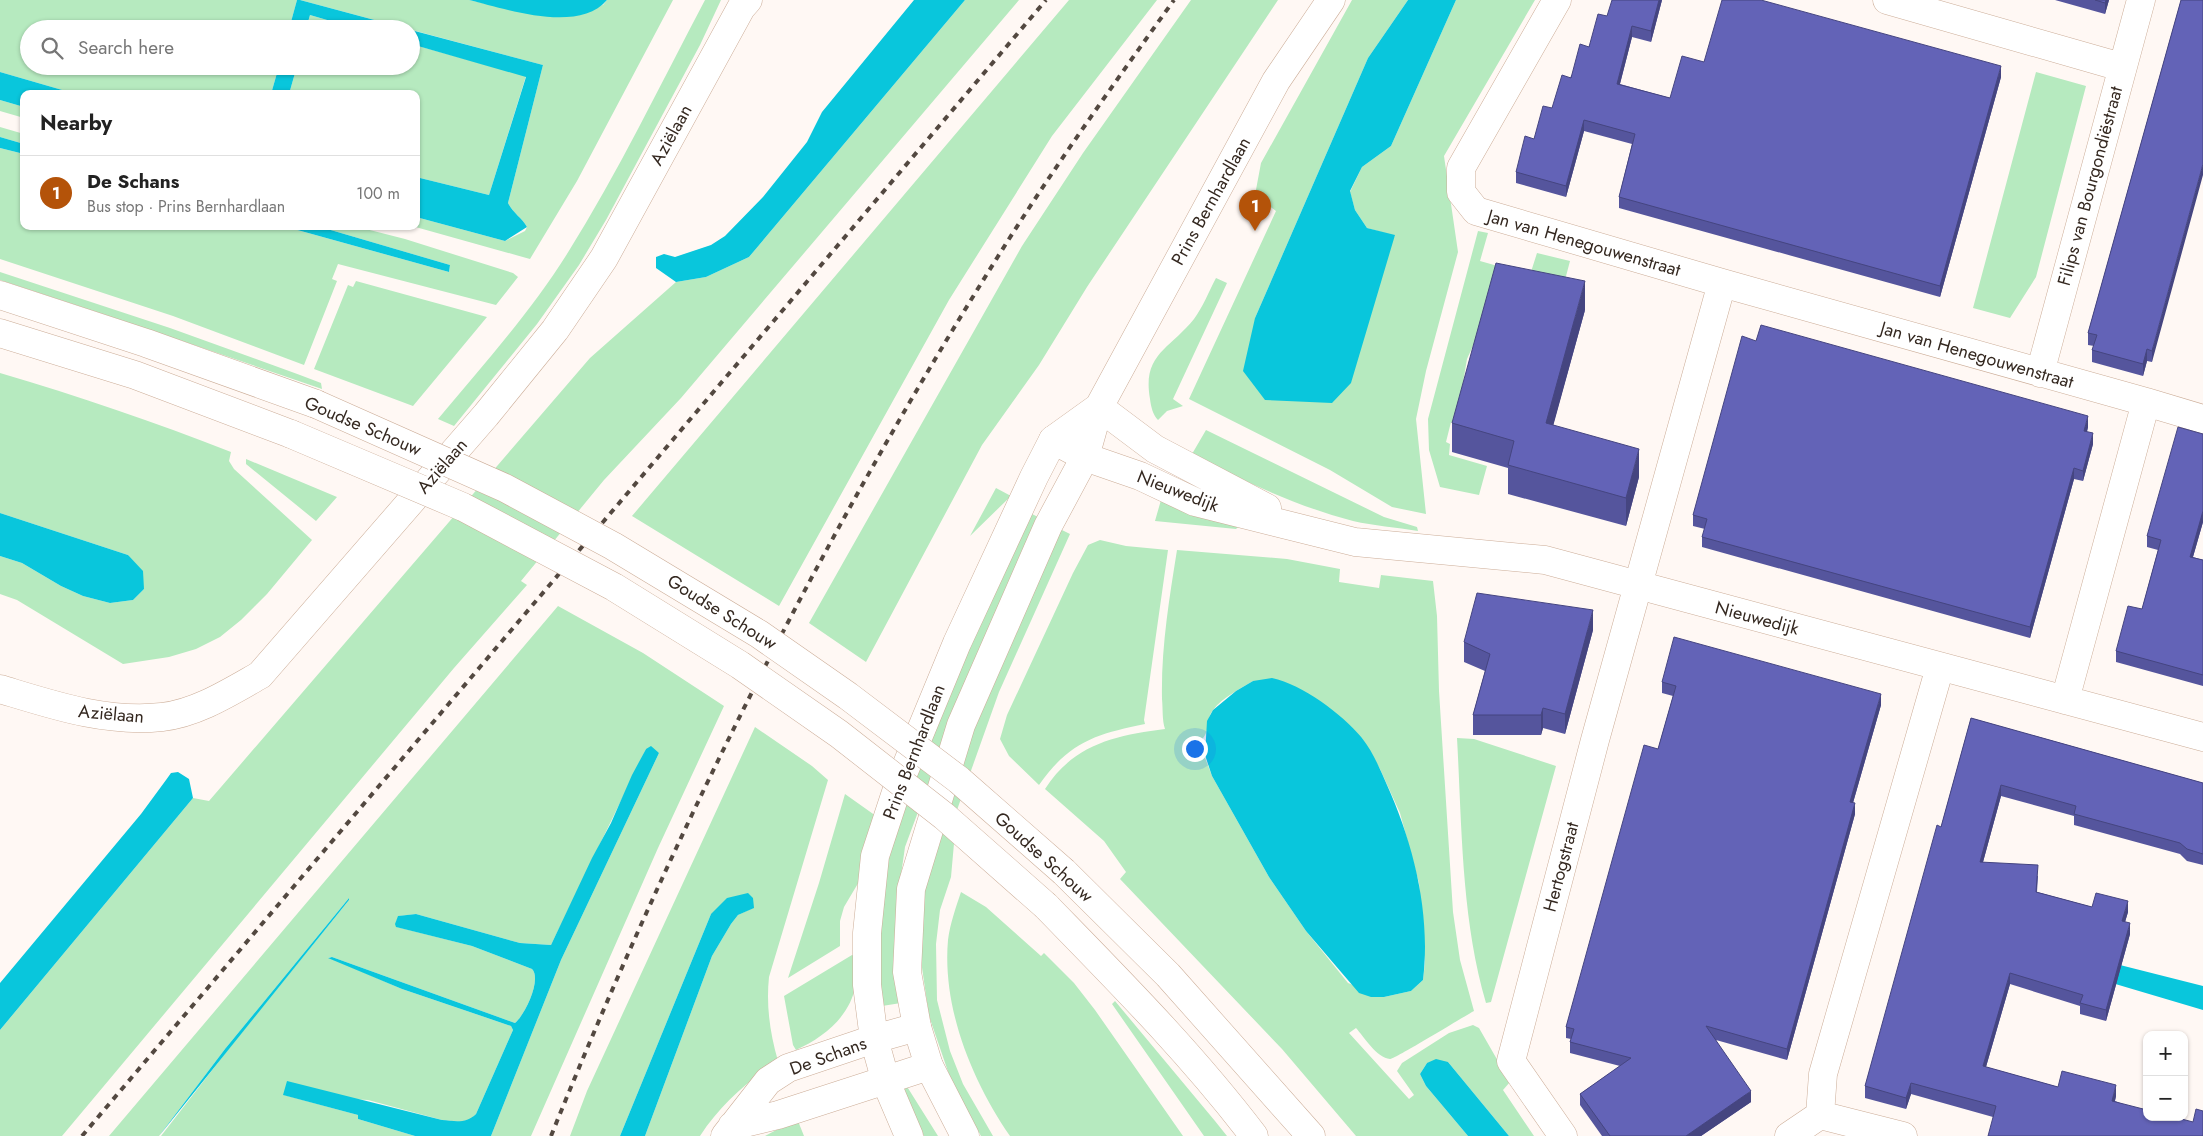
<!DOCTYPE html>
<meta charset="utf-8">
<style>
:root{--surface:#fff;--page:#f6f6f6;--text:#222;--muted:#767676;--line:#e0e0e0;--accent:#b45309}
body{margin:0;font-family:Jost,sans-serif;background:var(--page);color:var(--text)}
.controls{position:absolute;right:15px;bottom:15px;display:grid;overflow:hidden;border-radius:10px;box-shadow:0 1px 4px #0004}
.controls button{width:45px;height:45px;display:grid;place-items:center;padding:0;border:0;border-bottom:1px solid var(--line);background:var(--surface);color:var(--text);font:25px sans-serif}
.you{position:absolute;left:1194px;top:748px;width:18px;height:18px;margin:-12px;border:4px solid #fff;border-radius:50%;background:#1a73e8;box-shadow:0 0 0 8px #1a73e833}
.badge{display:grid;place-items:center;width:32px;height:32px;border-radius:50%;background:var(--accent);color:#fff;font-size:16px;font-weight:700}
.pin{position:absolute;translate:-50% -41px;filter:drop-shadow(0 1px 2px #0008)}
.pin::after{content:'';position:absolute;top:26px;width:18px;height:15px;background:inherit;clip-path:polygon(0 0,100% 0,50% 100%)}
.list{margin:0;padding:0;list-style:none}
h2{display:flex;justify-content:space-between;align-items:center;height:65px;margin:0;padding:0 20px;font-size:21px}
h2 small{font-size:16px;font-weight:400;color:var(--muted)}
.list li{display:grid;grid-template-columns:32px 1fr auto;gap:15px;align-items:center;box-sizing:border-box;height:75px;padding:0 20px;border-top:1px solid var(--line)}
.list b{display:block;font-size:19px;white-space:nowrap}
.list p{margin:0;font-size:16px;white-space:nowrap;color:var(--muted)}
.list em{font-size:16px;font-style:normal;color:var(--muted)}
.icon{flex:none;width:28px;height:28px;fill:none;stroke:currentColor;stroke-width:2;stroke-linecap:round;stroke-linejoin:round}
.map{position:relative;flex:none;width:2203px;height:1136px;overflow:hidden}
.search{position:absolute;background:var(--surface);box-shadow:0 1px 4px #0004;left:20px;top:20px;width:400px;height:55px;display:flex;align-items:center;gap:12px;box-sizing:border-box;padding:0 18px;border-radius:28px;color:var(--muted);font-size:19px}
.panel{position:absolute;background:var(--surface);box-shadow:0 1px 4px #0004;left:20px;top:90px;width:400px;height:140px;border-radius:10px}
.map>svg:first-child{display:block}
.green{fill:#b6eabf;fill-rule:evenodd}
.water{fill:#09c6dc}
.lines{fill:none;stroke-linecap:round;stroke-linejoin:round}
.street-casing{stroke:#ccad98;stroke-width:29}
.secondary-casing{stroke:#ccad98;stroke-width:29}
.street{stroke:#fff;stroke-width:28}
.secondary{stroke:#fff;stroke-width:28}
.rail{stroke:#534840;stroke-width:4;stroke-dasharray:6 6;stroke-linecap:butt}
.secondary-bridge-casing{stroke:#ccad98;stroke-width:29;stroke-linecap:butt}
.secondary-bridge{stroke:#fff;stroke-width:28}
.wall{fill:#55559d}
.shaded-wall{fill:#454580}
.building{fill:#6363b7;stroke:#454580}
.labels{text-anchor:middle;stroke-width:5;stroke-linejoin:round;paint-order:stroke}
.street-label{font-size:18px;fill:#342820;stroke:#fff}
</style>
<div class="map">
<svg width="2203" height="1136" viewBox="0 0 2203 1136">
<rect width="100%" height="100%" fill="#fff8f4"/>
<path class="green" d="M0,0h297l-8,29h-260v37h250l-8,28h-195l-76,-22z
M300,0h169l73,16 61,-11 4,-5h66l-96,181 -47,78 -118,-33h4v-9l89,24 20,-10 2,-4c-5,-9 -14,-14 -19,-24l35,-138z
M705,0h16l-21,45 -94,175 -27,45 -42,59 -83,102 -16,-7c45,-54 92,-106 129,-165 51,-81 93,-169 138,-254z
M965,0h54l-338,398 -77,82 -83,101 6,4 -73,83 -392,468h-62v-106l193,-232 16,3 381,-443 86,-76 30,-5 43,-20z
M1069,0h88l-105,136 -103,164 -170,306 -147,-90z
M1191,0h87l-191,287 -48,78 -57,80 -116,217 -57,-39 213,-377 61,-93z
M1352,0h56l-40,58 -113,260 140,-82 -28,-8 -12,-18 -5,-18 12,-25 29,-21 65,-146h79l-91,156 14,96 -32,119 -10,48 10,95 -34,-7 -62,-37 -141,-71 87,-188 -21,-16 6,-32z
M310,15l48,14h-52z
M411,44l115,32 -37,119 -73,-18v-83h-127l8,-28h114z
M2036,72l50,14 -50,191 -26,41 -37,-10z
M0,100l24,7v11l-24,-7z
M0,127l24,7v10l-24,-7z
M0,148l24,6v72h259l166,46 1,-7 -133,-39h37l51,13 108,34 5,4 -22,28 -158,-41 -6,15 5,2 -33,84 -131,-49 -173,-57z
M1478,231l10,2 -8,28 50,14 7,-22 33,8 -5,19 -88,57 -10,22 -11,65 -5,-2 -5,20 4,2 -1,11 38,11 -8,29 -39,-8 -11,-37 -1,-31z
M0,272l170,56 130,47 21,8 1,6 -198,-68 -124,-41z
M1216,278l11,5 -54,116 10,7 -16,5 -9,9c-5,-5 -7,-13 -8,-21 -8,-45 20,-50 44,-80 9,-12 15,-28 22,-41z
M356,281l131,36 -74,89 -99,-37 34,-84 5,2z
M0,373c78,23 155,49 231,79l-2,9 5,8 78,71 -45,54 -26,26 -21,17 -24,12 -27,8 -46,7 -106,-64 -17,-6v-38l22,7 39,23 22,10 27,7 23,-3 11,-11 -16,-34 -128,-42z
M1206,430l178,87 33,10 1,4c-22,-4 -44,-5 -65,-10 -57,-15 -110,-40 -161,-67z
M246,459l91,38 -21,24 -70,-57z
M996,488l15,8 -41,40z
M1161,500l77,27 -2,2 -81,-8z
M1028,512l12,6 -80,181 -55,148 -6,42 2,114 -19,3 -3,-48 1,-46 9,-60 57,-155z
M1060,529l10,5 -71,158 -42,118 -6,67 -11,33 -4,34 1,56 13,51 13,33 30,52h-12l-27,-47 -25,-73 -10,-69 7,-91 16,-55z
M1100,540l26,6 42,4 -24,170 1,4c-49,10 -76,18 -106,61l-30,-29 -9,-17 7,-24 66,-142 15,-28z
M1177,550l110,9 53,10 -1,13 40,6 2,-13 52,6 4,35 2,75 14,221 7,48 14,51c-11,6 -79,48 -84,48 -13,-1 -26,-22 -34,-31l-7,5 60,66 5,-4 -17,-24 5,-8 47,-30 24,-8 6,3 31,54 -7,8 31,46h-25l-61,-74 -21,1 -7,11 6,12 42,50h-112l-74,-87 -162,-170 6,-7 -22,-31 -59,-52c28,-44 70,-54 120,-60 -3,-9 -2,-20 -3,-30 -1,-50 7,-99 15,-149zM1253,681l109,57 18,31 20,44 19,70 6,79 -2,18 -12,11 -27,6 -36,-14 -42,-52 -37,-54 -57,-101 -13,-34c13,-10 6,-22 14,-32 10,-13 27,-21 40,-29z
M558,606l85,47 81,53 -66,142 -127,288h-40l70,-176 98,-207 -13,-4 -95,196 -31,-2 -104,-29 -17,2 -3,6 1,5 75,19 60,23c10,10 -7,46 -17,54l-183,-66h-4l74,32 109,37 2,4 -37,84 -5,5 -10,3 -19,-2 -74,-20 -84,-5 74,20v4l57,17h-254l66,-85 122,-151v-2l-124,151 -66,87h-50z
M755,727l57,39 16,14 -59,197c-3,29 1,56 9,84 -31,21 -57,43 -78,75h-55l67,-180 19,-32 7,-9 15,-7 -42,6 -91,222h-50l17,-45z
M1457,738l17,1 82,27 -65,236 -5,1c-25,-86 -24,-176 -29,-265z
M845,794l31,22 -16,64 -16,27 -4,14v25l-52,32 31,-95z
M961,892l25,15 55,49 3,-3 30,30 21,27 88,126h-173c-38,-55 -68,-128 -62,-196 2,-16 8,-33 13,-48z
M852,955l4,2c0,9 1,18 0,27 -6,33 -32,53 -60,66l-3,-5 -9,-49z
M1115,1001l100,120 12,15h-23l-92,-132z
M903,1085h3l32,51h-14l-22,-43z
M793,1121h5l6,15h-39z"/>
<path class="water" d="M297,0h3l108,29h-50l-48,-14 -4,14h-17z
M469,0h138c-29,34 -101,9 -138,0z
M914,0h51l-216,257 -43,20 -30,5 -20,-14v-11l8,-3 11,3 36,-12 14,-9 38,-39 44,-55 15,-30z
M1408,0h48l-65,146 -29,21 -12,24 5,19 12,18 28,7 -44,148 -19,20 -67,-3 -22,-29 12,-53 113,-260z
M411,30l132,35 -35,138c5,10 14,15 19,24l-22,14 -89,-24v-40l73,18 37,-118 -115,-33z
M279,66h18l-8,28h-18z
M0,72l76,22h-52v13l-24,-7z
M0,137l24,7v10l-24,-6z
M283,226h34l133,39 -1,7z
M0,513l128,42 15,16 1,18 -11,11 -23,3 -27,-7 -22,-10 -39,-23 -22,-7z
M1272,678c31,7 69,35 90,60 11,14 18,31 25,47 27,60 44,129 36,195l-12,11 -27,6h-13l-12,-4 -53,-62 -37,-54 -57,-101 -7,-21 2,-34 6,-11 23,-19 17,-10z
M651,746l8,7 -98,207 -70,176h-76l-57,-17v-4l-75,-20 4,-14 155,39c13,1 24,4 34,-6l37,-84 -2,-4 -109,-37 -74,-31 4,-1 183,66c10,-8 27,-44 17,-54l-60,-23 -76,-19 -1,-3 3,-8 18,-2 104,29 31,2 41,-87 19,-35 21,-48 14,-26z
M178,772l11,7 4,19 -193,232v-47l141,-169 25,-34 5,-7z
M748,893l5,5 1,10 -16,7 -7,9 -19,32 -67,180h-25l91,-222 16,-16z
M349,898v2l-190,236 66,-87z
M2033,943l170,43v24l-172,-51z
M1436,1059l12,3 61,74h-41l-42,-50 -6,-12 7,-11z"/>
<g class="lines">
<defs>
<path id="street" d="M1557,0l-96,168v24l15,19 246,72 424,119
M1887,0l234,67
M2040,373l101,-373
M1099,407l56,42 112,59
M1053,440l32,17 55,19 55,26 160,40 190,18 658,177
M2065,700l81,-298 57,17
M1820,1115l83,21
M732,1126l46,-11 151,-49
M725,1136l43,-55 20,-13 86,-29 43,-12
M1563,1136l-52,-75 84,-321 127,-457
M1789,1136l31,-21 3,-41 117,-407"/>
<path id="secondary" d="M0,295l146,48 170,61
M0,333l135,42 156,59
M0,689c53,16 105,34 162,28 35,-4 68,-25 98,-42l226,-260 69,-85 49,-72 137,-250 7,-8
M1064,872l104,103 143,161
M1046,906c72,74 145,147 208,230
M909,1136l-23,-54 -12,-43 -7,-54v-52l8,-77 23,-70 59,-143 77,-166 19,-37 46,-33
M965,1136l-36,-70 -12,-39 -10,-55 4,-83 50,-164 87,-199 37,-69 14,-50 177,-326 55,-81"/>
</defs>
<use href="#street" class="street-casing"/>
<use href="#secondary" class="secondary-casing"/>
<use href="#street" class="street"/>
<use href="#secondary" class="secondary"/>
<path class="rail" d="M82,1136l964,-1136
M551,1136c123,-305 271,-599 446,-878 55,-88 116,-173 177,-258"/>
<defs>
<path id="secondary-bridge" d="M316,404l189,84 108,58 146,88 89,62 111,84 105,92
M291,434l172,73 151,80 126,78 99,69 105,82 102,90"/>
</defs>
<use href="#secondary-bridge" class="secondary-bridge-casing"/>
<use href="#secondary-bridge" class="secondary-bridge"/>
</g>
<path class="wall" d="M1662,0l-11,42 -19,-5 -12,47 50,14 34,-36 297,15 -61,220 -321,-89v-11l13,-53 -48,-13 -18,66 -50,-14v-11l36,-64 55,-92z
M2055,0h54l-4,14z
M2181,0l-29,362 -5,-1 -4,15 -51,-14v-12l2,-4 -6,-1v-12z
M1585,310l-32,115 86,52 -13,49 -118,-32v-26l-56,-16v-29z
M1756,341l332,86 -1,5 6,12 -10,37 -9,-2 -44,159 -328,-91v-10l3,-8 -12,-3v-11z
M2203,434v88l-10,35 10,3v126l-87,-24v-11l26,-42 16,-59 -11,-3v-11z
M1593,630l-28,104 -22,-6 -2,7h-68v-20l12,-44 -21,-9v-20z
M1662,682l219,23 -28,98 2,11 -68,246 -71,-20 35,62 -50,34h-99l-22,-31v-11l40,-28 -50,-13v-11l1,-3 -5,-1v-11l92,-278 15,-53 -11,-3z
M1971,718l232,65v82l-16,-4 -7,-7 -106,-29v-9l-73,-20 -18,66 55,14 -1,16 55,15 36,5 -3,10 5,12 -24,87 -26,-7v-8l-70,-22 -24,83 72,20 58,9 -1,5 88,35 -210,-19 -82,-23 -5,15 -41,-11v-12l76,-259z"/>
<path class="shaded-wall" d="M1659,0h3l-11,42v-11z
M2106,0h3l-4,14v-11z
M1632,26v11l-15,58v-11z
M2001,66v11l-61,220v-11z
M1584,120v11l-18,66v-11z
M2203,164v11l-51,187v-11z
M1585,281v29l-39,142v-29z
M2147,349v12l-4,15v-12z
M2088,416v11l-4,15v-11z
M2093,433v11l-10,37v-10z
M1639,449v28l-13,49v-28z
M2074,468v11l-44,159v-11z
M2203,511v11l-13,45v-10z
M1593,610v20l-28,104v-20z
M1881,694v11l-31,108v-11z
M1543,708v20l-2,7v-20z
M2001,785v11l-21,77v-11z
M1855,803v11l-68,246v-11z
M2128,901v11l-6,20v-11z
M2130,923v11l-24,87v-11z
M2010,973v11l-27,93v-11z
M1911,1083v11l-5,15v-11z
M2116,1085v11l-4,16v-11z
M1751,1091v11l-50,34h-15z"/>
<path class="building" d="M1612,0h47l-8,31 -19,-5 -15,58 53,14 12,-42 22,6 18,-62h39l240,66 -61,220 -321,-89 16,-63 -51,-14 -18,66 -50,-14 9,-36 9,3 9,-33 9,2 10,-33 9,3 9,-34 9,3 9,-33 9,2z
M2095,0h11l-1,3z
M2181,0h22v164l-51,187 -5,-2 -4,15 -51,-14 5,-15 -9,-2z
M1496,263l89,18 -39,142 93,26 -13,49 -118,-33 6,-24 -62,-18z
M1761,325l327,91 -4,15 9,2 -10,38 -9,-3 -44,159 -328,-90 5,-18 -14,-4 49,-179 14,5z
M2178,427l25,7v77l-13,46 13,3v115l-87,-24 12,-45 14,3 19,-69 -14,-4z
M1477,593l116,17 -28,104 -22,-6 -2,7h-68l17,-61 -26,-12z
M1674,637l207,57 -31,108 5,1 -68,246 -81,-23 45,65 -65,45h-76l-30,-42 51,-36 -61,-16 4,-13 -8,-2 78,-282 14,4 18,-63 -14,-4z
M1971,718l232,65v71l-16,-5 -7,-6 -106,-29 2,-8 -75,-21 -21,77 58,3 -2,27 56,15 4,-14 32,8 -6,20 8,2 -24,87 -26,-7 3,-8 -73,-22 -27,93 75,21 4,-16 54,14 -4,16 35,9v7h27l19,5 3,-13 7,2v25h-215l8,-30 -85,-23 -5,15 -41,-12 72,-261 4,2z"/>
<g class="labels">
<g class="street-label">
<text transform="translate(671 135) rotate(-61)" y="6">Aziëlaan</text>
<text transform="translate(2090 186) rotate(-75)" y="6">Filips van Bourgondiëstraat</text>
<text transform="translate(1211 201) rotate(-61)" y="6">Prins Bernhardlaan</text>
<text transform="translate(1584 243) rotate(16)" y="6">Jan van Henegouwenstraat</text>
<text transform="translate(1977 355) rotate(16)" y="6">Jan van Henegouwenstraat</text>
<text transform="translate(363 426) rotate(23)" y="6">Goudse Schouw</text>
<text transform="translate(442 466) rotate(-49)" y="6">Aziëlaan</text>
<text transform="translate(1178 491) rotate(21)" y="6">Nieuwedijk</text>
<text transform="translate(722 612) rotate(32)" y="6">Goudse Schouw</text>
<text transform="translate(1757 618) rotate(15)" y="6">Nieuwedijk</text>
<text transform="translate(111 714) rotate(5)" y="6">Aziëlaan</text>
<text transform="translate(914 752) rotate(-69)" y="6">Prins Bernhardlaan</text>
<text transform="translate(1044 857) rotate(42)" y="6">Goudse Schouw</text>
<text transform="translate(1561 867) rotate(-75)" y="6">Hertogstraat</text>
<text transform="translate(828 1056) rotate(-20)" y="6">De Schans</text>
</g>
</g>
</svg>
<div class="controls">
<button>+</button>
<button>−</button>
</div>
<div class="you"></div>
<div class="pin badge" style="left:1255px;top:231px">1</div>
<div class="search"><svg class="icon" aria-label="search" viewBox="0 0 24 24"><circle cx="10" cy="10" r="6"/><path d="M15 15l6 6"/></svg>Search here</div>
<section class="panel">
<h2>Nearby<small></small></h2>
<ul class="list">
<li><span class="badge">1</span><div><b>De Schans</b><p>Bus stop · Prins Bernhardlaan</p></div><em>100 m</em></li>
</ul>
</section>
</div>
